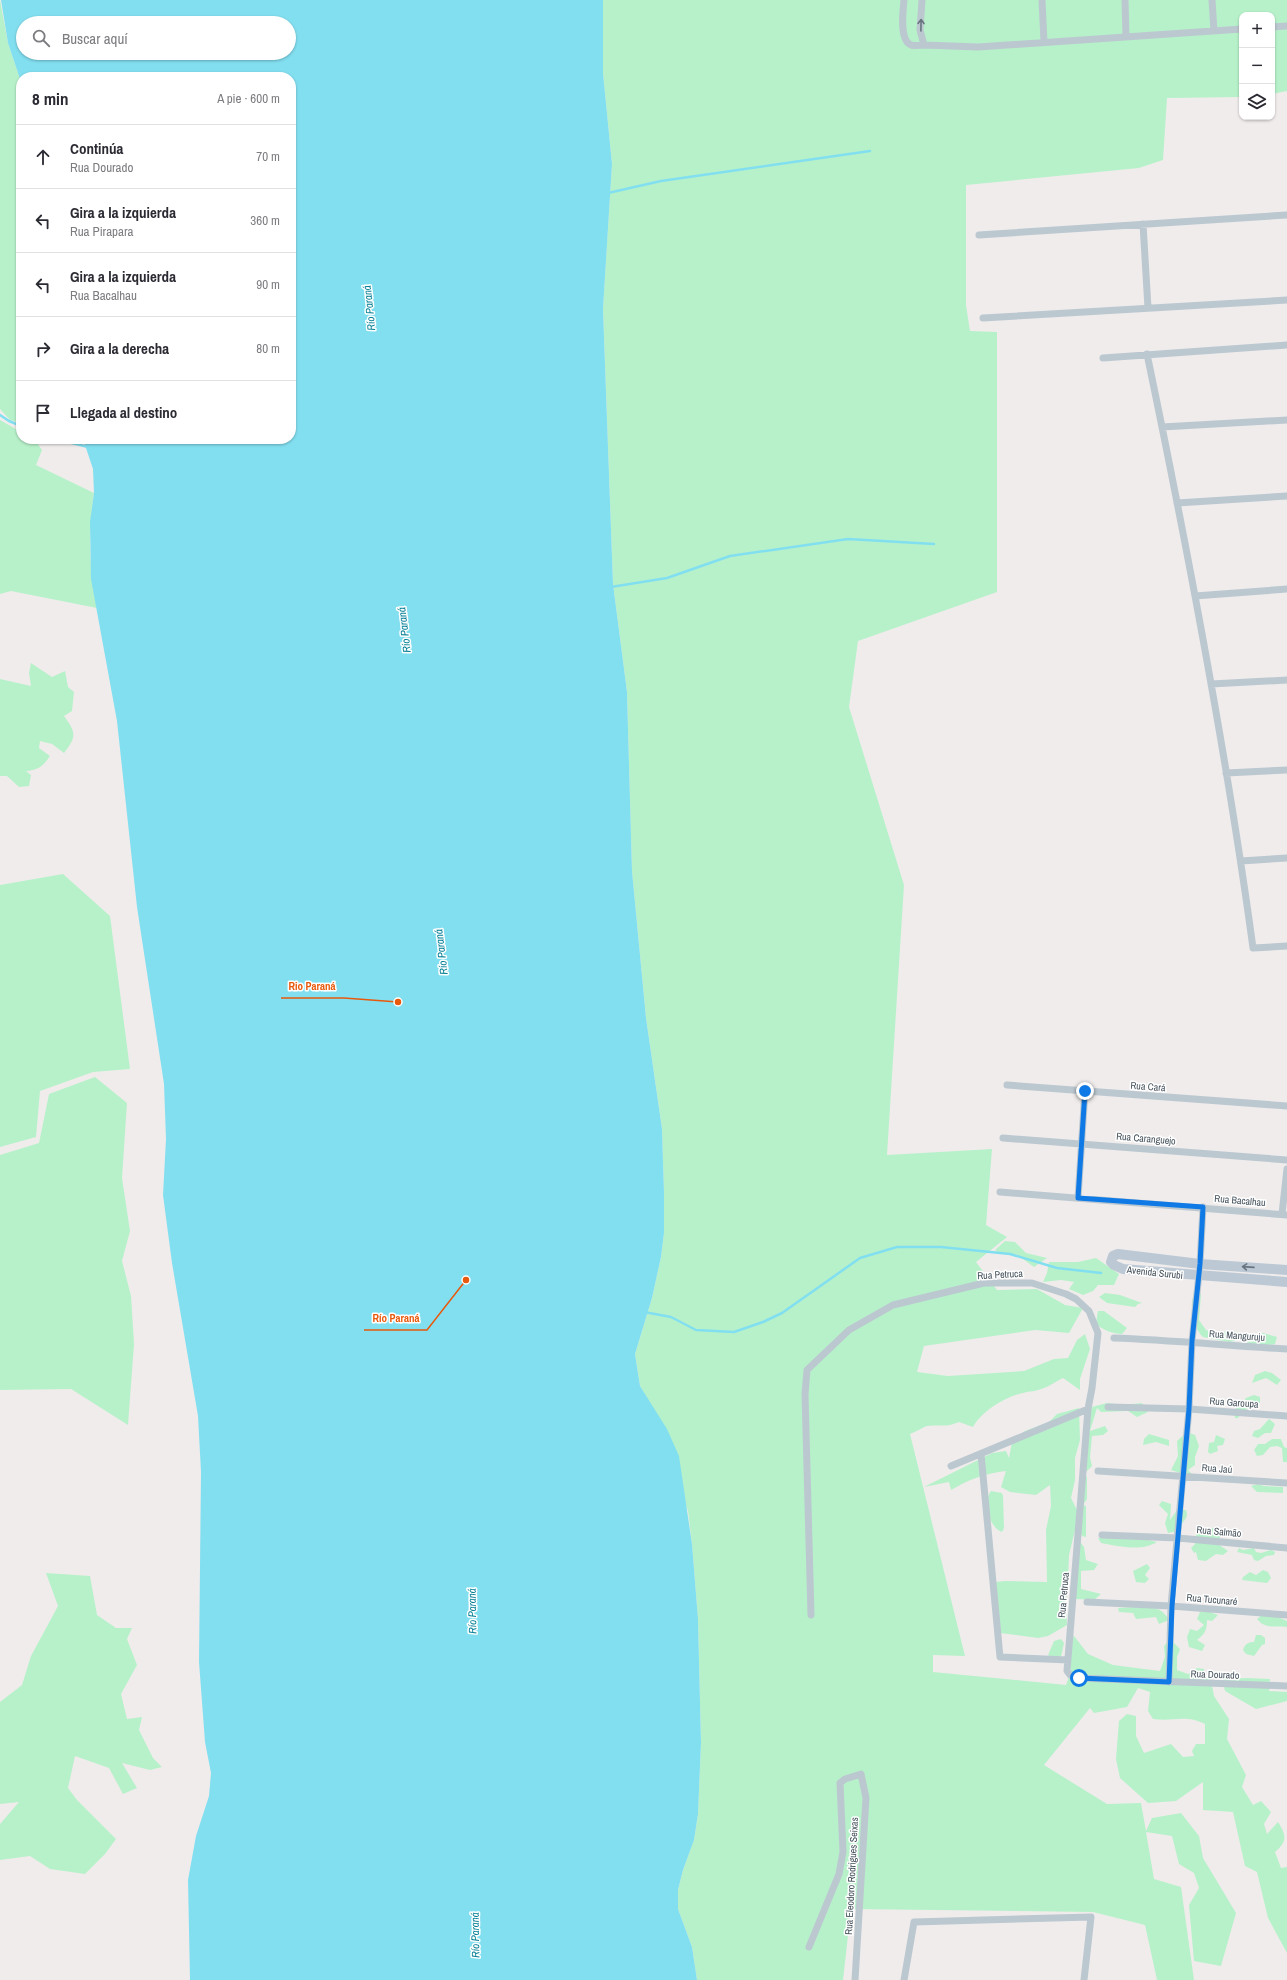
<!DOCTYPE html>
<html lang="es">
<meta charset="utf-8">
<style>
:root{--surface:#fff;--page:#f2f2f3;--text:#2b2b33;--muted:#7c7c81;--line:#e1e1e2}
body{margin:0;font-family:"Archivo Narrow",sans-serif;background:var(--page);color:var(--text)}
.controls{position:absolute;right:12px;top:12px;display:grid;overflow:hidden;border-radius:8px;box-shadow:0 1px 3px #0004}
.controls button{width:36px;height:36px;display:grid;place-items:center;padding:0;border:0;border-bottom:1px solid var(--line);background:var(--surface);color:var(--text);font:20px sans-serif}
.stop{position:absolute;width:12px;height:12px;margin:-9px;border:3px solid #0f7ae6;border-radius:50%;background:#fff}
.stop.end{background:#0f7ae6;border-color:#fff;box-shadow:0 1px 4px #0008}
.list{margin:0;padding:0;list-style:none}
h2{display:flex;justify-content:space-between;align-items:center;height:52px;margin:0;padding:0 16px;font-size:17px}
h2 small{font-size:13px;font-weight:400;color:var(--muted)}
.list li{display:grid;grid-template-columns:26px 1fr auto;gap:12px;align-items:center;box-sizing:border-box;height:64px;padding:0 16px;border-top:1px solid var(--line)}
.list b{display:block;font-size:15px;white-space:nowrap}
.list p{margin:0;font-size:13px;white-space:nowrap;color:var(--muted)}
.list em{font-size:13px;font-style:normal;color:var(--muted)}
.icon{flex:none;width:22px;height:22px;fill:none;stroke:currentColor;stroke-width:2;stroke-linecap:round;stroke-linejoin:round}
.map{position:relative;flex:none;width:1287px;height:1980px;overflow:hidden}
.search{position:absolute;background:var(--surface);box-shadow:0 1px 3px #0004;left:16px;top:16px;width:280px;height:44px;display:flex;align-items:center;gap:10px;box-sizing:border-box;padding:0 14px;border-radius:22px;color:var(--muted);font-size:15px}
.panel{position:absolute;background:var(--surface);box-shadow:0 1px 3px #0004;left:16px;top:72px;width:280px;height:372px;border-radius:16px}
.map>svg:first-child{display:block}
.green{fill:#b7f1ca}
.water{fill:#82dff0;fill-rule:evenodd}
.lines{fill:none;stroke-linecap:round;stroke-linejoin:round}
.stream{stroke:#82dff0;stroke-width:2.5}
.street{stroke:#bcc8d0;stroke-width:7}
.secondary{stroke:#bcc9d5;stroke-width:10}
.oneway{stroke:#68757e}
.oneway2{stroke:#687580}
.route{stroke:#0f7ae6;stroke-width:5}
.labels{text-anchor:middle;stroke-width:3;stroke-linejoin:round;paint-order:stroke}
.street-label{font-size:10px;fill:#44515b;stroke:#fff}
.water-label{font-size:11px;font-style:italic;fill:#078096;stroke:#fff}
.leader{fill:none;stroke:#e8590c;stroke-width:1.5}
.callout-dot{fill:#e8590c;stroke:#fff;stroke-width:1.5}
.callout-label{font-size:11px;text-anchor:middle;font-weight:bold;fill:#e8590c;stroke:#fff;stroke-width:3;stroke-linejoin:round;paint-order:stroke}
</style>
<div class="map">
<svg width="1287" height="1980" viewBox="0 0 1287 1980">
<rect width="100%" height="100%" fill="#f0ecec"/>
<path class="green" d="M0,0l8,43 13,39v341l-11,-3 -10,-11z
M603,0h684v91l-15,3v-79h-30v82l-75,1 -4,62 -24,8 -173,17v120l4,26 27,1v260l-139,49 -9,66 55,178 -17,270 105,-6 -6,76 21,12 -31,25 21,28 40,-1 28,16 18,3 -14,25 -34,-3 -111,16 -7,26 31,4 76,-5 30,-12 14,-1 9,-18 8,-6 5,15 -10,30v11l-17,-12c-8,4 -16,10 -25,12 -5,2 -10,1 -15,3 -18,4 -41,18 -50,34l-14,-5c-14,6 -19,2 -32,4 -4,1 -11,6 -17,8l55,222 -32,-1v17l133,13 5,-14 -5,-30 8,-5 14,18 25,11 47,6 5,-14 -1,-11 6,-7 10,10 -3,8v13l11,4 9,-6 7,1 1,7 6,4 3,16 15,23 -2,20 19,36 -4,12 11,18 8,-4 10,11 -7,12 3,10 11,-12c9,14 9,20 -3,30l6,16 6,-1v86l-19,-35 -11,-46 -12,-6 -12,-54 -30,-2v-28l-27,19 -28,2 -28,-25 -4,-19 3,-38 8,-7 9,2v20l8,17 27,-9 12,13 11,-1 -2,-5 4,-7h9v-20c-20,-10 -31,-2 -52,-5l-5,-8 2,-19 -12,-4 -11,19 -33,6 -4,-5 -46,57 63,39 34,-1 5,28 6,-13 29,-5 18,23 4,22 33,55 -15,53 -27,-5 -5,-56 10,-17 -5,-15 -15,-9 -7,-28 -26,-4 8,47 27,8 13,93h-37l-12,-55 -52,-13 -242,-3 -8,71h-146l-5,-33 -14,-38v-19l5,-20 11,-30 4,-26 3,-71 -3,-124 -6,-75 -4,-33 -37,-106 -11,-19 -5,-32 17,-56 9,-41 3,-24v-41l-2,-63 -16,-111 -14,-147 -5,-179 -14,-108 -10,-276 9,-144 -9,-91z
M0,420l21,12v7h13l8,11 -6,15 58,28c-6,39 -5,77 3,115l-86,-17 -11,3z
M31,663l21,14 13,-6 3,16 6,5 -2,19 -8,5c12,16 13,21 0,37l-12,-9 -12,-3 -1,7 11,8c-7,10 -11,14 -24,15l5,4 -2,11 -10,1 -12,-11h-7v-97l31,7 -2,-13z
M63,874l47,42 20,153 -37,3 -53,19 -4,46 -36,10v-262z
M95,1077l32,26 -5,75 8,53 -8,30 9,35 3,48 -6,81 -57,-36 -71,1v-235l39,-12 10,-49z
M1005,1241l10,1 11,11 21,5 -13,9 -18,-13 -17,-1 -4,-3z
M1096,1258l23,16 -5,11h-16l-5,6 -10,4 -14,-6 5,-7 -13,-2 -18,2 4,-9 2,-11h29z
M1195,1292h4l2,3 -2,25 7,10 7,3 18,-2 21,4 11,-2 14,4 -2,7c-11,2 -24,3 -32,-5l-14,3 -26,-5c-10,-9 -15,-33 -8,-45z
M1105,1293l15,2 22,8 -4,1 -3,3 -28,-4 -8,-6z
M1098,1311h6l23,17 -5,6c-8,0 -21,-4 -26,-11z
M1265,1371l7,2 9,7 -4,5 -11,-7 -14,5 3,-8z
M1254,1395l6,2v6l-17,8 -5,7h-3l-1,-8 8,-6 4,-6z
M1107,1403l17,2 18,-2 6,9 -11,5 -9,-6 -27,1 -4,-4 -7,23 15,-5 3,5 -5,4 -11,1 -2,21 2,9 -6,6 3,-56 3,-9z
M1079,1408l1,32 -5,18v22l-4,18 6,12v12l-8,33 -1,25 -2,20 1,25 -19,11 -10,2 -38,-5 -4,-51 9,-1 42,1 -1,-52 5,-24 -1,-21 -14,10 -26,-3 -9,-5 5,-16c-20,2 -38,9 -55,19l-2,-8 -25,5 68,-34 14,-2 3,7 3,-16 13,-11 24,-9 8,-8z
M1269,1419l6,5 -4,9h-6l-7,5 -6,-2 2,-5 6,-2z
M1187,1432l8,3 4,11 -4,11v8l-7,5 6,6 -8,6 -6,-9 -9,-3 7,-14 -1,-15z
M1149,1434l20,6v6l-13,-4 -13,3 1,-6z
M1216,1435l9,4 -2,6 -6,1 1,5 -8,3 -2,-2 1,-9 5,-1z
M1272,1439h9l3,8 3,1v14h-4l-1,-14 -5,-2 -7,1 -7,8 -6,1 -3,-6 4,-6h7z
M1084,1474l3,3v22l-4,6 3,1v31l-4,-1 -2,-4z
M1258,1484l6,2 19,1v6l-26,-1 -6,-6z
M991,1491l11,2 1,3 1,32 -2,4c-13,-4 -19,-31 -11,-41z
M1162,1501l9,3 -1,16 7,-10h9c4,10 -6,12 -8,21l-10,2 -3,-10 3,-9 -9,-9z
M1202,1528h12l7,6 -3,10 10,7 -5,4 -7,-1 -10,7 -8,-1 -2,-8 -2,1 -3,-5 4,-4c-1,-7 1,-10 7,-16z
M1098,1538h40l19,4c-16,10 -39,4 -56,1z
M1080,1542l4,5 2,13 12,4 -4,6 -13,1v18l20,5 -7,6 -18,-1 -3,-8z
M1239,1548l4,2 11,-2 2,4 5,1 10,-3 4,2 -1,3 -8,1 -8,5 -4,-1 -2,-5 -15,-3z
M1147,1564l3,4 -5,7 4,4 -4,4 -9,-1 -3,-11z
M1263,1570l5,2 3,6 -4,5 -25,-3 1,-3 7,-5 6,3z
M46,1573l44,3 7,39 19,13h16l-5,11 10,26 -16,29 6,25 15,-2 -3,13 14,28 9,9 -12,3 -28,-7 15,25 -14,6 -14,-26 -34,-12 -7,32 9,12 39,39 -11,15 -20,20 -35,-5 -20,-13 -30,4v-36l19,-22 -19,2v-102l22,-17 9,-29 27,-50z
M1135,1607c16,3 24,-4 34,13l-10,4 -3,-7 -20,2 -3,-6 -14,-1 -1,-4z
M1200,1612h10l8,3 -6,6 -5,-1c0,10 -2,14 -10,20l8,5 -3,6 -13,-4 -2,-10 3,-8 7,2 7,-6 -7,-6z
M1262,1615l9,2 5,-1 11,5v6c-12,-2 -21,3 -30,-8z
M1256,1635h5l4,3v6l-3,1 -8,11 -8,-2 -3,-4c2,-6 5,-8 11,-8z
M1061,1639l3,4 -3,14 -7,1 -6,-3 6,-14z
M1247,1678l23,1 -1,12 18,1v9l-31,8 -31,-18 -3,-12z"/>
<path class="water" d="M1,0h602v73l9,91 -9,145 10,275 14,108 5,179 14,147 16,111 2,63v41l-3,24 -9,41 -17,56 5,32 27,43 12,27 13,88 6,75 3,124 -3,71 -4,26 -11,30 -5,20v19l14,38 5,33h-507l-2,-100 8,-44 13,-40 2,-23 -6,-31 -6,-80 2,-190 -3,-56 -26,-153 -9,-68 3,-56 -2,-55 -27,-177 -20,-186 -26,-142 -1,-57 4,-29 -1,-24 -10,-30h208v-362h-270v5l-13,-39zM23,23h266v30h-266z"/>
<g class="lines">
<path class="stream" d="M608,193l53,-12 209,-30
M0,415l9,6 12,5
M56,439l32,8
M611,587l56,-9 63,-22 118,-17 86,5
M644,1312l27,5 25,13 38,2 29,-10 19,-9 78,-55 37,-11h44l69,7 47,14 44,5"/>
<path class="street" d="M904,0c-1,11 -5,40 7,45 4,1 9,0 13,0l-4,-15 2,-30
M1042,0l2,42
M1125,0l1,37
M1212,0l2,31
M1272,27l15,-1
M924,45l54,2 264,-18
M1143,224l5,84
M979,235l308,-20
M983,318l304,-18
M1147,354c41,197 79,395 106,594l34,-2
M1103,358l184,-13
M1162,427l125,-7
M1177,503l110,-7
M1195,596l92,-7
M1211,684l76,-4
M1226,773l61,-3
M1241,861l46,-3
M1007,1085l280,21
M1003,1138l284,22
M1000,1192l287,23
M1078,1198l7,-107
M1282,1214l5,-45
M1114,1338c58,2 115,8 173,11
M1108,1407l81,2 98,7
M981,1454l19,203 68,3
M951,1466l137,-57
M1098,1471l189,12
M1102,1535l76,3 109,10
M1087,1602l84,4 116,9
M811,1615l-6,-221 2,-24 42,-40 44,-25 91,-22h48l34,11 10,5 13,12 9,22 -6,55 -4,21 -21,262 3,4 9,3 208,8
M1169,1682l2,-76 18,-197 3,-68 8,-77 3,-57
M809,1947l30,-73 4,-22 -3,-69 5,-4 16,-5 5,24 -11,182
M904,1980l10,-58 177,-5 -7,63"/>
<path class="secondary" d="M1287,1270l-87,-6 -82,-10 -5,2 -2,6 3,3 9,4 164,13"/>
</g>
<defs><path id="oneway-shaft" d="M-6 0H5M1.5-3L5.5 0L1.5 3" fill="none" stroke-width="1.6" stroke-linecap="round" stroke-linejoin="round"/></defs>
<use class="oneway" href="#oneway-shaft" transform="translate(921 25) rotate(-89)"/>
<use class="oneway2" href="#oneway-shaft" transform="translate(1248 1267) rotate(-176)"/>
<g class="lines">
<path class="route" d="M1079,1678l90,4 3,-76 17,-197 3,-68 8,-77 3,-57 -125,-9 7,-107"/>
</g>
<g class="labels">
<g class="street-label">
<text transform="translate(1148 1086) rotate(4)" y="4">Rua Cará</text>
<text transform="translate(1146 1138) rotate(5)" y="4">Rua Caranguejo</text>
<text transform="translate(1240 1200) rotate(5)" y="4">Rua Bacalhau</text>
<text transform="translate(1155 1272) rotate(6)" y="4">Avenida Surubi</text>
<text transform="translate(1000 1274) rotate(-3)" y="4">Rua Petruca</text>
<text transform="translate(1237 1335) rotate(4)" y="4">Rua Manguruju</text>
<text transform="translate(1234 1402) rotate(4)" y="4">Rua Garoupa</text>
<text transform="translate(1217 1468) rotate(4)" y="4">Rua Jaú</text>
<text transform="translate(1219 1531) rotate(5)" y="4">Rua Salmão</text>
<text transform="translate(1063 1595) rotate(-85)" y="4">Rua Petruca</text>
<text transform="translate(1212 1599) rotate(5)" y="4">Rua Tucunaré</text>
<text transform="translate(1215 1674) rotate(2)" y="4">Rua Dourado</text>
<text transform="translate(851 1876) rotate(-87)" y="4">Rua Eleodoro Rodrigues Seixas</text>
</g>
<g class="water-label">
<text transform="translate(369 308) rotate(-96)" y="4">Río Paraná</text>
<text transform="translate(404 630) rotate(-97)" y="4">Río Paraná</text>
<text transform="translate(441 952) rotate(-97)" y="4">Río Paraná</text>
<text transform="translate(472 1611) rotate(-91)" y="4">Río Paraná</text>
<text transform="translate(475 1935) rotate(-91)" y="4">Río Paraná</text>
</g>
</g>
<path class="leader" d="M398 1002L344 998H281M466 1280L427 1330H364"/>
<g class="callout-dot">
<circle cx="398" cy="1002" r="4"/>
<circle cx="466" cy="1280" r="4"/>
</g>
<g class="callout-label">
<text x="312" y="990">Rio Paraná</text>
<text x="396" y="1322">Río Paraná</text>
</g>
</svg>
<div class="controls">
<button>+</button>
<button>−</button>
<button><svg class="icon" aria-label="layers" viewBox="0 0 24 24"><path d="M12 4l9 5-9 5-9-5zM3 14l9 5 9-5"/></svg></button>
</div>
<div class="stop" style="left:1079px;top:1678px"></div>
<div class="stop end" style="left:1085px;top:1091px"></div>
<div class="search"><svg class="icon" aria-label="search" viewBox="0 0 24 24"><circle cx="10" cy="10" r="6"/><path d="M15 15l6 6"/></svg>Buscar aquí</div>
<section class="panel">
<h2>8 min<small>A pie · 600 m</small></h2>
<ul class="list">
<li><svg class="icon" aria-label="ahead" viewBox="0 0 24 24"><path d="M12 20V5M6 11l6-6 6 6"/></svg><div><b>Continúa</b><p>Rua Dourado</p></div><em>70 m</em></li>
<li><svg class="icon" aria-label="left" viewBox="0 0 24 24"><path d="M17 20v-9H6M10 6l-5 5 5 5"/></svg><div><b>Gira a la izquierda</b><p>Rua Pirapara</p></div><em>360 m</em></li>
<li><svg class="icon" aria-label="left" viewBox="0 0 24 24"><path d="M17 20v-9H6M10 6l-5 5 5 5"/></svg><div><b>Gira a la izquierda</b><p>Rua Bacalhau</p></div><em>90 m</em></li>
<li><svg class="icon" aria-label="right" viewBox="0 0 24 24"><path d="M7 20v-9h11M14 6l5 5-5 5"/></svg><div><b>Gira a la derecha</b></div><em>80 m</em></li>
<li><svg class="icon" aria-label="arrive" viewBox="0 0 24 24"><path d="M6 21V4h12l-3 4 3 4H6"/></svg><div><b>Llegada al destino</b></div></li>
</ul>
</section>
</div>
